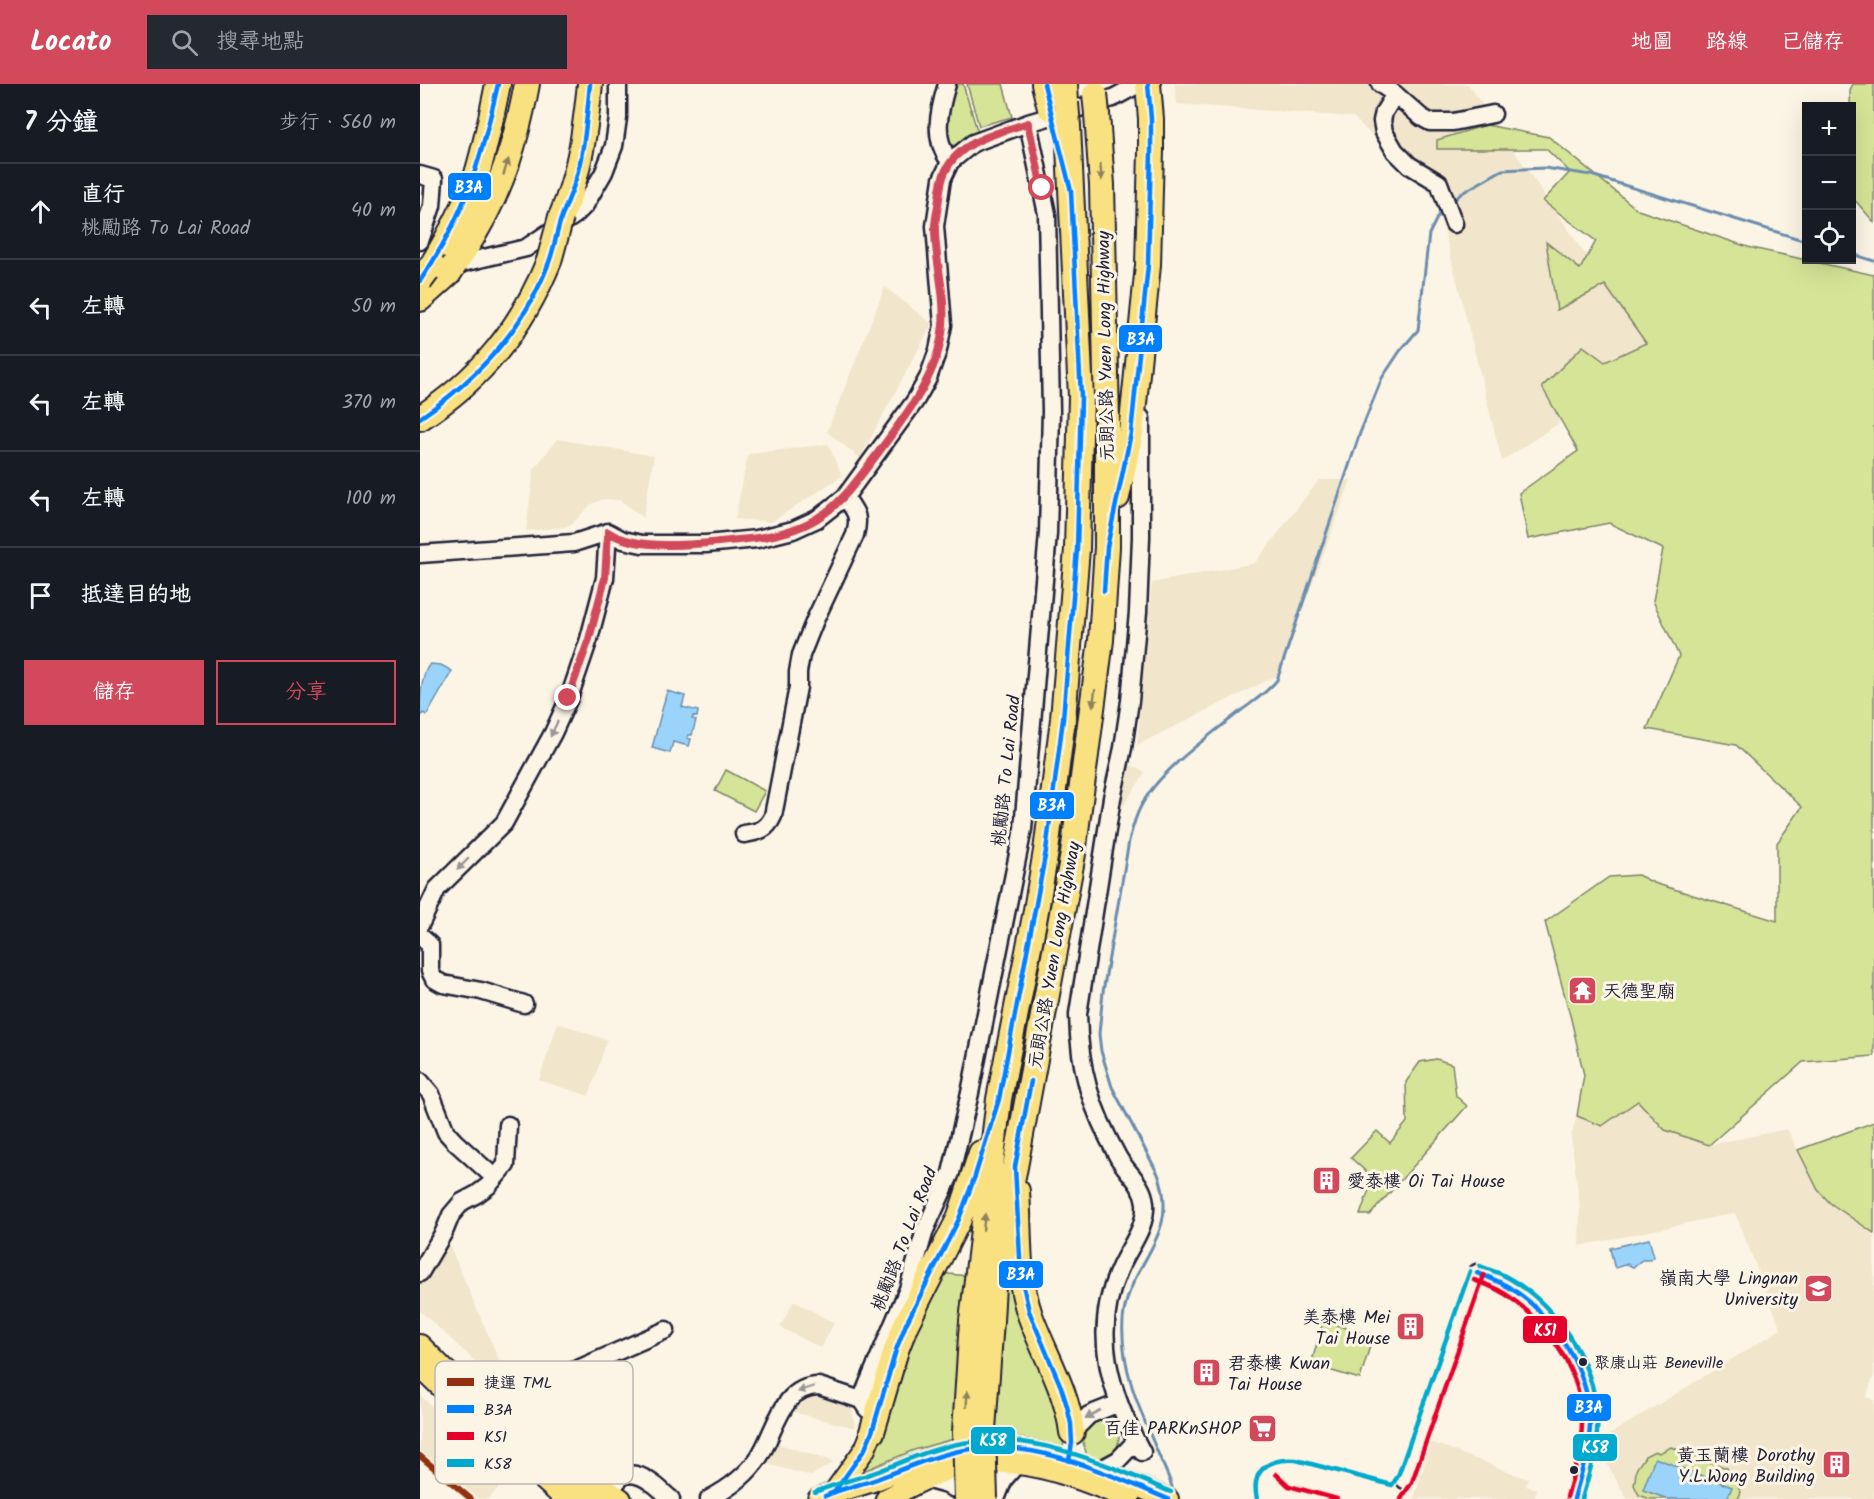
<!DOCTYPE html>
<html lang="zh-TW">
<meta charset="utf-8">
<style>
:root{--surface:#171b24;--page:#242831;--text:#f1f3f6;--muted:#9ea1a6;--line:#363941;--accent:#d1495b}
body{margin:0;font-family:Kalam,"LXGW WenKai TC",sans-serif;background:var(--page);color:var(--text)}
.controls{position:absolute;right:18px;top:18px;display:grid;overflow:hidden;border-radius:0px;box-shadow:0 6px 24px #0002}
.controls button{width:54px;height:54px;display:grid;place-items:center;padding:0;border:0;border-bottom:2px solid var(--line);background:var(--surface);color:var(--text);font:30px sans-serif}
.stop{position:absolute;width:18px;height:18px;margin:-14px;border:4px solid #d1495b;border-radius:50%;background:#fff}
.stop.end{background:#d1495b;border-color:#fff;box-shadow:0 2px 6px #0008}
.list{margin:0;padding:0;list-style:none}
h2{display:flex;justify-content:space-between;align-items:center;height:78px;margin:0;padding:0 24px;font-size:26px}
h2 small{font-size:20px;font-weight:400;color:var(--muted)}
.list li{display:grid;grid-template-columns:39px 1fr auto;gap:18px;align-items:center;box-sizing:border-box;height:96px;padding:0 24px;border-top:2px solid var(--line)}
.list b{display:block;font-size:22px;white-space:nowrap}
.list p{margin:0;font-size:20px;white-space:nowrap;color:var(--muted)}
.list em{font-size:20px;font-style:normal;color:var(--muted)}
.actions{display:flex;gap:12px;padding:18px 24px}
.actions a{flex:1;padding:14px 0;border:2px solid var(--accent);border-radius:0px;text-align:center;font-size:21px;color:var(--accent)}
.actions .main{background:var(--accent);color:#fff}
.icon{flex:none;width:33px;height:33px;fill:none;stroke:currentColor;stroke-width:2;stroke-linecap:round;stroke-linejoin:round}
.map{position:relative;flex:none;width:1454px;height:1415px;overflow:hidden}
header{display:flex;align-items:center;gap:36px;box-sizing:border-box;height:84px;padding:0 30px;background:var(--accent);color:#fff}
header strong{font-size:28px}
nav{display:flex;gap:33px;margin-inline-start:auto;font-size:21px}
.search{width:420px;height:54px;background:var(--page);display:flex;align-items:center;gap:15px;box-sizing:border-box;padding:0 21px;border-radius:0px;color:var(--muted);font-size:22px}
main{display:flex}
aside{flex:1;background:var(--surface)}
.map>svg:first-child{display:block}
.built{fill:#f1e5cb}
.green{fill:#d6e497;stroke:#7c8369;stroke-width:1.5}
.water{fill:#9bd4fb;stroke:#6b8dae;stroke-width:1.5}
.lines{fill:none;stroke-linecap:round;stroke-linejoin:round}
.stream{stroke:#6b8dae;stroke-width:3}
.minor-casing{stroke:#22223b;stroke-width:21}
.major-casing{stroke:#22223b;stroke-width:24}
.highway-casing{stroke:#22223b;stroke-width:28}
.minor{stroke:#fcf5e5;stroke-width:16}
.major{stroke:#f9e181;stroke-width:20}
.highway{stroke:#f9e181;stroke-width:24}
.highway-bridge-casing{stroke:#22223b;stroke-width:28;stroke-linecap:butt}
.highway-bridge{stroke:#f9e181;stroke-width:24}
.bus-1-casing{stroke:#fcf5e5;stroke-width:9}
.bus-2-casing{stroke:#fcf5e5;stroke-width:9}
.bus-3-casing{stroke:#fcf5e5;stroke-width:9}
.bus-1{stroke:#0080ff;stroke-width:4.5}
.bus-2{stroke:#e4002b;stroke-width:4.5}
.bus-3{stroke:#00a9ce;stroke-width:4.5}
.metro-1-casing{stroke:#fcf5e5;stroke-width:10}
.metro-1{stroke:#923011;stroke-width:6}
.oneway{fill:#8e825e}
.oneway2{fill:#9a9698}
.route{stroke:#d1495b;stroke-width:8}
.bus-dot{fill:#22223b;stroke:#fcf5e5;stroke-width:2}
.labels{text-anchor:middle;stroke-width:6;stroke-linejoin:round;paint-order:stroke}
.bus-label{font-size:16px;fill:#22223b;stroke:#fcf5e5;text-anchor:start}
.street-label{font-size:18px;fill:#22223b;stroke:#fcf5e5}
.poi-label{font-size:18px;fill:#22223b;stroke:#fcf5e5;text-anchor:end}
.key{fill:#fcf5e5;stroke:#bbb6b2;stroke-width:1.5}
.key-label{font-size:16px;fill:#22223b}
.line-badge{stroke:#fcf5e5;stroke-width:2}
.badge-label{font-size:16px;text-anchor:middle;font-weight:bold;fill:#fff}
</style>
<header>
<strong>Locato</strong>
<div class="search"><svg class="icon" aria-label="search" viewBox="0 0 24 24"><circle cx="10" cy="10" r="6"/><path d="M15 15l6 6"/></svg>搜尋地點</div>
<nav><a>地圖</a><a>路線</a><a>已儲存</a></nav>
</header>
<main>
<aside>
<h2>7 分鐘<small>步行 · 560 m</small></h2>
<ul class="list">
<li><svg class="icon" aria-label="ahead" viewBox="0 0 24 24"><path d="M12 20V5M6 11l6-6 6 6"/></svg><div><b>直行</b><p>桃勵路 To Lai Road</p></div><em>40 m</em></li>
<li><svg class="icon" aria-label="left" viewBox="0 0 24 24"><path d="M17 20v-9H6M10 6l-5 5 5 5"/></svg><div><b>左轉</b></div><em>50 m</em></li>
<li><svg class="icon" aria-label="left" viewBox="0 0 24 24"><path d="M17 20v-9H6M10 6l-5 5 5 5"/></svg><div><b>左轉</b></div><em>370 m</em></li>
<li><svg class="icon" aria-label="left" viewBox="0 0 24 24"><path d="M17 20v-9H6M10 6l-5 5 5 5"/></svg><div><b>左轉</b></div><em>100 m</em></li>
<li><svg class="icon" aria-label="arrive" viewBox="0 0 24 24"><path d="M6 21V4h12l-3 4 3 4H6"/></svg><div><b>抵達目的地</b></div></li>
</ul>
<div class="actions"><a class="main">儲存</a><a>分享</a></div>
</aside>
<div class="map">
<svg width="1454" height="1415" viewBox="0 0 1454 1415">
<rect width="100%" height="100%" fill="#fcf5e5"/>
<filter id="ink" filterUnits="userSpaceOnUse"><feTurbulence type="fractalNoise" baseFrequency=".0167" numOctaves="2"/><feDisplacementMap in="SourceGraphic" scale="12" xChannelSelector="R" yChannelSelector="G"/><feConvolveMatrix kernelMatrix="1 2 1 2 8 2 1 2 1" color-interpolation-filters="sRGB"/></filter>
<g filter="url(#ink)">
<path class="built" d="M755,0h293l189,274 -155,103 -66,-263 -83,-81 -176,-13z
M465,203l47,37 -72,134 -33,-26z
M137,355l97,17 -11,62 -23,-18 -16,-1 -14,6 -17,18 -8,4 -39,4 8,-62z
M408,360l14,32 -71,46 -36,-3 13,-65z
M899,396h32l-73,195 -141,70 15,-162 103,-20z
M705,680l16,5 4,4 -21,32 -9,-6z
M138,939l49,17 -18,56 -50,-16z
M1218,1017l27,29 44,15 78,-16 32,61 11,13 44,30v142l-8,22 8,3v99h-247l-21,-37 1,-26 174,-107 -46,-116 -156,33 1,-38 -9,-72 6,-20 25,10z
M28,1158l57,132 -7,8 -78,-71v-27z
M374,1217l40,22 -13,25 -41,-21z
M390,1309l42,15 3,20 -62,-16z
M0,1311l88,83 -20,21h-19l-49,-46z
M353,1358l61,20 -23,14 -47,-13z
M1011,1358l97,37 -2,7 11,3 -3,10h-120z"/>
<path class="green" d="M538,0h5l15,49 -27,14 -8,-23 7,-24z
M547,0h36l9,33 -33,9z
M1433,0h21v138l-22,-25 -2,-107z
M1066,41l63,12 89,73 110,37 126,28v781l-71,6 -94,83 -44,-15 -27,-29 -36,25 -25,-10 7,-41 -13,-56 -26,-97 64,-45 29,-2 16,8 123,38v-78l25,-36 -66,-62 -89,-16 32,-73 -26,-55 10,-52 -54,-26 -81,16 -9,-46 59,-42 -36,-64 41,-41 22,16 41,-19 -41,-58 -48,25 -11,-68 34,27 16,-28 -53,-40 27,-29 -24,-23h-109v-9z
M306,686l39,21 -11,20 -39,-20z
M1016,975l16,5 4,32 11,10 -97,109h-10l13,-37 -22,-20 26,-27 13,12 17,-21 -1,-40 14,-20z
M1454,1038v111l-44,-30 -12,-13 -20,-40z
M520,1189l27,3 -7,52h43l3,-47h9l49,154 -1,15 -103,-13 -46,13 -58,24 39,-100z
M903,1237l50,15 -13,43 -49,-14z
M690,1329c8,11 12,25 6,37l-17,9 -12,-4c-11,-28 -3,-33 23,-42z
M1251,1363l56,21 5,12 4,2 5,10 -3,7h-88l-11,-4 -5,-10c2,-6 1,-8 2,-14 0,-4 7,-10 9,-15l10,-5 4,2z"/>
<path class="water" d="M10,580l11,1 11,6 -25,44 -4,-2 -3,6c0,-16 0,-44 10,-55z
M247,607l18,5 -3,11 16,4 -1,6 -4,-1 -1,3 4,1 -4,15h-4l-1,3 4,1 -2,7 -16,-4 -3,11 -18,-5z
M1229,1155l5,18 -4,3h-8l-9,7 -6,-3 -11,4 -2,-2 -4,-18z
M1235,1374l77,29 -5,12h-59l-25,-9z"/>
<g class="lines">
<path class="stream" d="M1033,117l9,-8 40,-23 43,-2 46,7 215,66
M1432,170l22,7
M754,1411c-2,-14 -11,-29 -16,-42 -18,-42 -38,-86 -35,-133 5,-59 59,-82 35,-146l-46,-87 -11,-36 -2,-17 4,-42 26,-151c3,-12 6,-24 12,-35 17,-34 67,-69 97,-93 14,-11 28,-19 39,-33l83,-247 22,-55 18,-27 18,-21 11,-96 11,-22 3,-3"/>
<defs>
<path id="minor" d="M527,0c-8,27 -15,54 3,78
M960,0l15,10 26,23 9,5h23l40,-8
M975,10l-11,18 -2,9 2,11 11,19 14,14 30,18 15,41
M0,91l14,4 -2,27 -12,35
M30,182l76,-18 49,-33 10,-10 19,-33 10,-26 4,-28v-34
M721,334v119l-3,75 -8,89 -7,47 -11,50 -34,216c1,56 13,94 40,143 9,16 25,26 27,46 2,25 -17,45 -26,67 -28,63 -9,124 23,182
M188,448l15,8 19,4h64l51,-5 36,-9 24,-11 28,-22 70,-96 13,-23 10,-28 5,-25 -8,-99 7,-47 8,-17 23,-19 55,-20 85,-25 26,-14
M0,470l154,-11 34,-11
M324,750c14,-2 23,-4 29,-18l25,-129v-15l3,-17 14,-35 40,-85c5,-19 1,-23 -10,-38
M0,841l17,-36 67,-66 49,-90 16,-35 20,-59 16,-61 3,-46
M0,852l10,9v26l4,8 9,5 38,7 43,13
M0,997l11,13 15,38 9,10 40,36
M0,1189l24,-41 7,-17 11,-13 15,-8 11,-8 18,-21 2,-40
M441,1316l47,-111 17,-59 26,-57 19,-80 53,-264 25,-296 3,-122 -4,-197 -19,-91
M88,1341l45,-33 18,-20 95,-42
M652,1348l17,-17 30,-12
M678,1387l20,-11 18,-19
M505,1395l22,6 26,13
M985,1396l72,-207c56,14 112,87 113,145 0,27 -9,55 -16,81
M192,1411c5,-25 22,-25 40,-12 7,4 12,11 19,16
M289,1415c19,-10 38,-24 50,-42 17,-26 22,-71 60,-71l42,14 6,9
M576,1415l8,-20 13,-15"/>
<path id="major" d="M0,1261l24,24 111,95 16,2 50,33
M0,1283l43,41 102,91
M415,1407l30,-42 7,-17
M398,1415c19,-9 40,-12 60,-20 33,-12 66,-28 101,-31 59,-6 135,28 189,51
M466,1415c22,-11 44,-24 68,-31 59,-17 121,8 175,31"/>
<path id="highway" d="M624,0l6,24
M645,0l1,19
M141,133c19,-43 24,-87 29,-133
M35,180c41,-59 59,-110 72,-180
M12,181c17,-29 34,-59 45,-91 9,-30 15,-60 21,-90
M0,215l29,-26
M0,334c61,-39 102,-90 129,-157
M697,413l14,-64 17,-168 3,-114v-32l-3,-35
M597,1107c3,41 -1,84 13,124 14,39 37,75 42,117
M552,1237l27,-222 36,-183 11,-65 17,-132 14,-170 4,-152 -13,-271
M571,1237l3,-54 6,-31 15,-69 58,-313 28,-214 6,-93v-126l-5,-236 -5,-71
M452,1348l24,-82 10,-26 53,-105 22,-66
M135,1380l11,14 26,21"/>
</defs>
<use href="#minor" class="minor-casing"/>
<use href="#major" class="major-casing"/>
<use href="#highway" class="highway-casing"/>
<use href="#minor" class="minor"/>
<use href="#major" class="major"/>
<use href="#highway" class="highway"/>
<defs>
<path id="highway-bridge" d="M675,10l2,20
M646,19l2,23
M129,177l12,-44
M29,189l6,-9
M0,197l12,-16
M547,1415l-2,-67 7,-111
M565,1415l-2,-70 8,-108"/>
</defs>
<use href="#highway-bridge" class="highway-bridge-casing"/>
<use href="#highway-bridge" class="highway-bridge"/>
<defs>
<path id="bus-1" d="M0,197c45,-65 61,-121 78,-197
M0,334c57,-39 105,-90 129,-156 5,-13 7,-27 11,-40 5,-16 13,-31 17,-47 8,-30 10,-61 13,-91
M684,507l3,-44 24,-114 17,-168 3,-114v-32l-3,-35
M611,997l-16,86 6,109 8,35 32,76 6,19 4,18 1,19 -3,18
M1057,1189c15,5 28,11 41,20 38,28 70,77 72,125 1,27 -9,55 -16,81
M415,1407l30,-42 7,-17 24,-82 10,-26 53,-105 16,-43 24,-77 47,-248 17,-132 14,-170 4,-152 -10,-206 -27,-107
M405,1412c17,-8 35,-11 52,-17 29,-11 58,-24 88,-29 70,-12 140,23 203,49"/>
<path id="bus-2" d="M1054,1196c15,5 29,11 41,21 36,27 67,73 67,120 0,26 -8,51 -15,76
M856,1390l13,12 48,13
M981,1415l11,-17 72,-207"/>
<path id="bus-3" d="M1060,1182c7,3 14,5 21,8 51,25 94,86 96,144 2,27 -8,55 -15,81
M395,1408c20,-8 41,-13 61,-20 29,-11 57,-24 87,-29 71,-13 144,22 208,49
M837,1415c-7,-30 13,-41 39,-39l96,25 6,-9 72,-205"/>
</defs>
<use href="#bus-1" class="bus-1-casing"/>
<use href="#bus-2" class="bus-2-casing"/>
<use href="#bus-3" class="bus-3-casing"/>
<use href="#bus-1" class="bus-1"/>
<use href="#bus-2" class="bus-2"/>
<use href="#bus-3" class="bus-3"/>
<defs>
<path id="metro-1" d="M0,1372l51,43"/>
</defs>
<use href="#metro-1" class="metro-1-casing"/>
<use href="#metro-1" class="metro-1"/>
</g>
<defs><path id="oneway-solid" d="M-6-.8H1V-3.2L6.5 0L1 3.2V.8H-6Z" transform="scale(1.5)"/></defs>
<g class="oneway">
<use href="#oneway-solid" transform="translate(86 83) rotate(-72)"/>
<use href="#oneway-solid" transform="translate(681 88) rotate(85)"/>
<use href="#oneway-solid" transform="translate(674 614) rotate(97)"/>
<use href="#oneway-solid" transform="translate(564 1138) rotate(-83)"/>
<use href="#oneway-solid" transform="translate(547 1315) rotate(-87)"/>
</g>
<g class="oneway2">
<use href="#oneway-solid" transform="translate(134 645) rotate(115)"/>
<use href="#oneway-solid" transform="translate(43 780) rotate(135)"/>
<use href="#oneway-solid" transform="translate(386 1305) rotate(161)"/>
<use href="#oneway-solid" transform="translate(673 1330) rotate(150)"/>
</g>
</g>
<g class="lines" filter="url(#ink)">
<path class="route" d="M148,614l21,-59 16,-61 3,-46c31,20 93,12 130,8 26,-2 55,-7 78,-21 26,-15 41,-39 59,-62 29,-40 64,-80 68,-132 3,-33 -9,-67 -8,-100 1,-9 3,-18 4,-27 1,-9 2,-18 6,-26 14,-32 54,-39 83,-49l14,65"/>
</g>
<defs>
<symbol id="temple-square" viewBox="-11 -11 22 22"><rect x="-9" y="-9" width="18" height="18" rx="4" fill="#d1495b" stroke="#fcf5e5"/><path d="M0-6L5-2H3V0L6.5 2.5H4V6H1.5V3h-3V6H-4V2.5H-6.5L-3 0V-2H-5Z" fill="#fff"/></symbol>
<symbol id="building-square" viewBox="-11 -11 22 22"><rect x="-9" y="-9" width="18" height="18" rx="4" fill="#d1495b" stroke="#fcf5e5"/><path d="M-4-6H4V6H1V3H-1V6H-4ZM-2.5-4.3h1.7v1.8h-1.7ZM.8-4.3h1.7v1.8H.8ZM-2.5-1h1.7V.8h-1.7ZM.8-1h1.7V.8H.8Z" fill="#fff"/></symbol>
<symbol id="university-square" viewBox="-11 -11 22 22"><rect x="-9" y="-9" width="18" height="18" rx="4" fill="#d1495b" stroke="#fcf5e5"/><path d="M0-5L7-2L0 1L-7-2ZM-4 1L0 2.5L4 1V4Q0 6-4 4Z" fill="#fff"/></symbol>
<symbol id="supermarket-square" viewBox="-11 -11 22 22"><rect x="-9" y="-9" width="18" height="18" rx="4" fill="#d1495b" stroke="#fcf5e5"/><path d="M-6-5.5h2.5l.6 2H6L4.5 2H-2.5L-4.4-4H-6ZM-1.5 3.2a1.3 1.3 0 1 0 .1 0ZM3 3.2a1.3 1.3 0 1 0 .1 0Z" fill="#fff"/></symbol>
</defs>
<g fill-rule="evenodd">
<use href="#temple-square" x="1146" y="890" width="33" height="33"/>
<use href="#building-square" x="890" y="1080" width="33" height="33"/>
<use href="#university-square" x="1382" y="1188" width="33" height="33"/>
<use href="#building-square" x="974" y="1226" width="33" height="33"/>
<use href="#building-square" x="770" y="1272" width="33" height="33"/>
<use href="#supermarket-square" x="826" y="1328" width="33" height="33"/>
<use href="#building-square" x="1400" y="1364" width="33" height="33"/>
</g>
<g class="bus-dot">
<circle cx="1163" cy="1278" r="5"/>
<circle cx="1154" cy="1386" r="5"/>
</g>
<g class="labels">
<g class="bus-label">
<text x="1174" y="1284">聚康山莊 Beneville</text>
</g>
<g class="street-label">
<text transform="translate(685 262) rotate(-91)" y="6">元朗公路 Yuen Long Highway</text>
<text transform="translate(586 687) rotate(-84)" y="6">桃勵路 To Lai Road</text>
<text transform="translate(634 871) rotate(-80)" y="6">元朗公路 Yuen Long Highway</text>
<text transform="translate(484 1155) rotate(-69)" y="6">桃勵路 To Lai Road</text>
</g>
<g class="poi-label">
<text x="1183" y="913" text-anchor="start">天德聖廟</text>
<text x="927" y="1103" text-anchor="start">愛泰樓 Oi Tai House</text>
<text x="1378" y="1200">嶺南大學 Lingnan<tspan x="1378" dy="21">University</tspan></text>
<text x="970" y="1239">美泰樓 Mei<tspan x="970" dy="21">Tai House</tspan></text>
<text x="808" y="1285" text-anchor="start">君泰樓 Kwan<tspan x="808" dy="21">Tai House</tspan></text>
<text x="821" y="1350">百佳 PARKnSHOP</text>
<text x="1395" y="1377">黃玉蘭樓 Dorothy<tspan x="1395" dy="21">Y.L.Wong Building</tspan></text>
</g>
</g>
<rect x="15" y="1277" width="198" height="123" rx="9" class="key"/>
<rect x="27" y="1294" width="27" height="8" fill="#923011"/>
<rect x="27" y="1321" width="27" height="8" fill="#0080ff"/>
<rect x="27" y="1348" width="27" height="8" fill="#e4002b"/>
<rect x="27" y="1375" width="27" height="8" fill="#00a9ce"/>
<g class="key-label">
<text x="64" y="1304">捷運 TML</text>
<text x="64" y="1331">B3A</text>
<text x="64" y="1358">K51</text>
<text x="64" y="1385">K58</text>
</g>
<g class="line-badge">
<rect x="27" y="88" width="45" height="29" rx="6" fill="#0080ff"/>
<rect x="698" y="240" width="45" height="29" rx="6" fill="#0080ff"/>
<rect x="609" y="707" width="46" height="29" rx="6" fill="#0080ff"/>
<rect x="578" y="1176" width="46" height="29" rx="6" fill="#0080ff"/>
<rect x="1102" y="1231" width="46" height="29" rx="6" fill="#e4002b"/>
<rect x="1146" y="1309" width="46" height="29" rx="6" fill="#0080ff"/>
<rect x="550" y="1342" width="46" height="29" rx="6" fill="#00a9ce"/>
<rect x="1152" y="1349" width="46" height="29" rx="6" fill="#00a9ce"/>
</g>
<g class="badge-label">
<text x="49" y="109">B3A</text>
<text x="721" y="261">B3A</text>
<text x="632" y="727">B3A</text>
<text x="601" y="1196">B3A</text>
<text x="1125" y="1252">K51</text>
<text x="1169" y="1329">B3A</text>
<text x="573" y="1362">K58</text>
<text x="1175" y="1369">K58</text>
</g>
</svg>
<div class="controls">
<button>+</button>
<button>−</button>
<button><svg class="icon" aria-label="locate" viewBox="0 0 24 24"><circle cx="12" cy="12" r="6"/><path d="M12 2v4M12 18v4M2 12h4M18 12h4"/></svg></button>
</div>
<div class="stop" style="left:622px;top:104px"></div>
<div class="stop end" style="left:148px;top:614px"></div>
</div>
</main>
